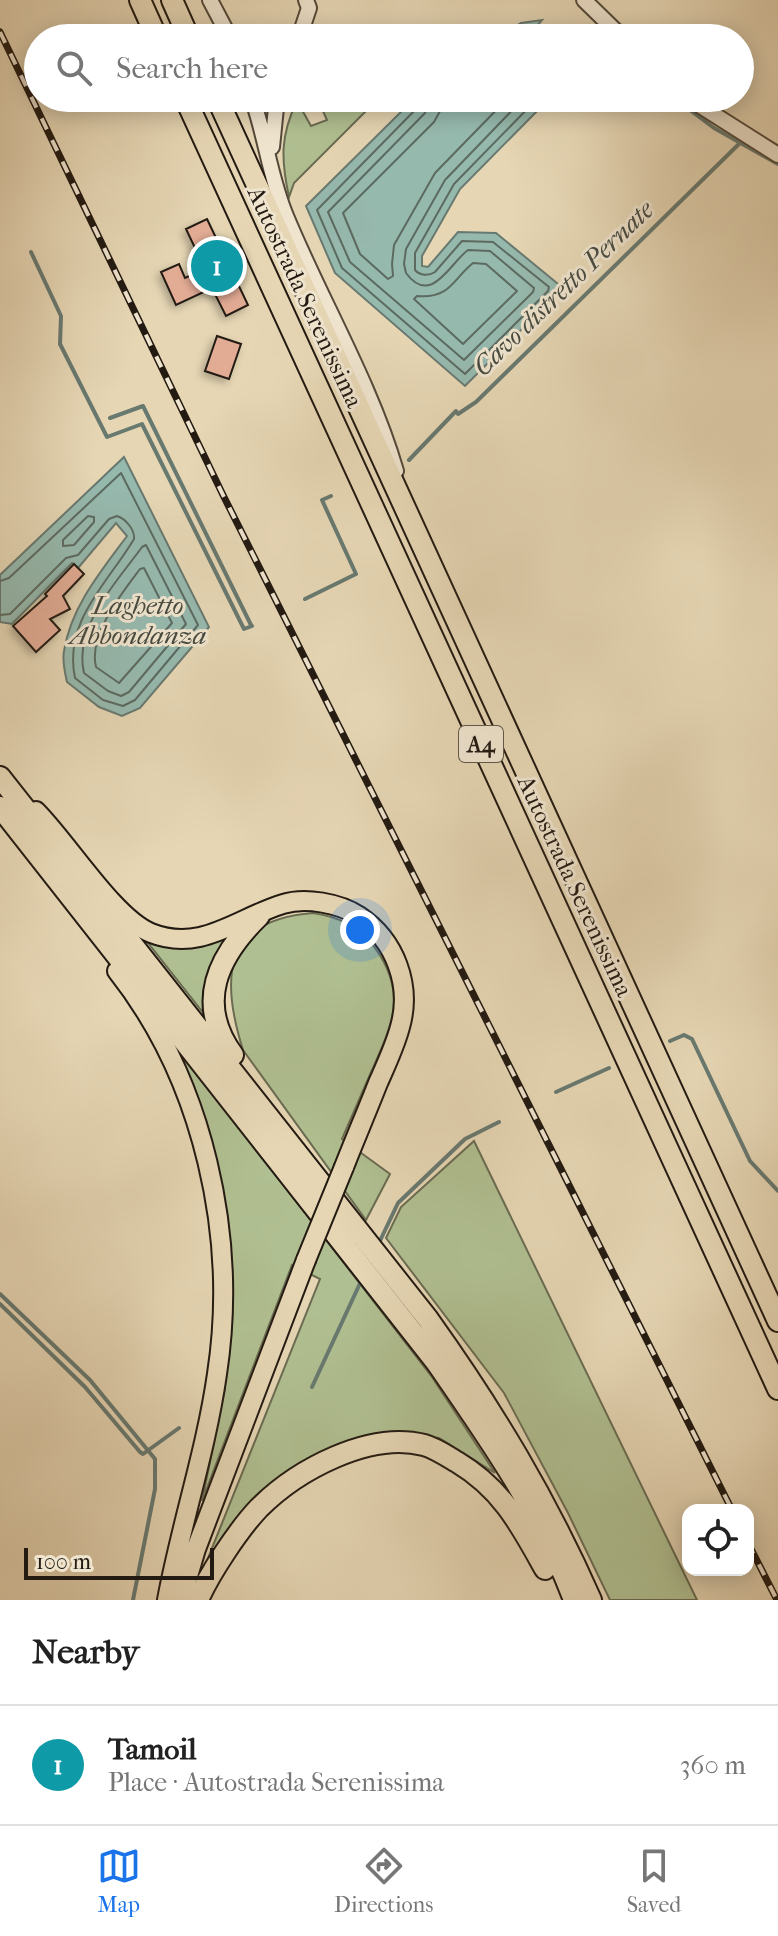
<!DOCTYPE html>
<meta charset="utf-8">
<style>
:root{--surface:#fff;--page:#f6f6f6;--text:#222;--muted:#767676;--line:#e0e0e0;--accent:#1a73e8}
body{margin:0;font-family:"IM FELL French Canon",serif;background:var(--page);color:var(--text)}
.controls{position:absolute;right:24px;bottom:24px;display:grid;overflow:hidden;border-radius:16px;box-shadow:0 4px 20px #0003}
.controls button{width:72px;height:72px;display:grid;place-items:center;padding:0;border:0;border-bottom:2px solid var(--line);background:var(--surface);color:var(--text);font:40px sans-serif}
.scale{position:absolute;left:24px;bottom:20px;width:190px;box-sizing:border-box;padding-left:8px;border:4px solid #231a12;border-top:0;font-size:22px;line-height:28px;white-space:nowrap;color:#231a12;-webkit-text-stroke:6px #efe4ce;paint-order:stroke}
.you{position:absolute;left:360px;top:930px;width:28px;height:28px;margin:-20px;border:6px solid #fff;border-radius:50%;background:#1a73e8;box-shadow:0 0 0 12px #1a73e833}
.badge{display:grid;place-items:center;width:52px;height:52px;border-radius:50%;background:var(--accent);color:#fff;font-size:26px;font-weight:700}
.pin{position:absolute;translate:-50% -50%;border:4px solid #fff;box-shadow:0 2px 8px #0006}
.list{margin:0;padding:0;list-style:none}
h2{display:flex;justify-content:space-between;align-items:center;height:104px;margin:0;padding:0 32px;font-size:34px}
h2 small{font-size:26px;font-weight:400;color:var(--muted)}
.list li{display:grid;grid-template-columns:52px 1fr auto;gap:24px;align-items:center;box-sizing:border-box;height:120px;padding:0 32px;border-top:2px solid var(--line)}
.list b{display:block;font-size:30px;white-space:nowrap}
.list p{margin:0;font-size:26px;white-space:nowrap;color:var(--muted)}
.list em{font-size:26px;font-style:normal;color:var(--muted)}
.icon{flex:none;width:44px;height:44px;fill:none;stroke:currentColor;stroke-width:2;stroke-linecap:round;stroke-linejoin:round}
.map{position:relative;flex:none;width:778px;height:1600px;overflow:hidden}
.search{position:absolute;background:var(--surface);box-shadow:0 4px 20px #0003;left:24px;right:24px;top:24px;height:88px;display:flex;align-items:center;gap:20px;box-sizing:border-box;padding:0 28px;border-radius:44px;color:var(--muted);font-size:30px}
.sheet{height:224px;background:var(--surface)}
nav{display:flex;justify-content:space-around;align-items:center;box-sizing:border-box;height:112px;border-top:2px solid var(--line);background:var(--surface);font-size:22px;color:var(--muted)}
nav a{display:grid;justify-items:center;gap:4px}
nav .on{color:var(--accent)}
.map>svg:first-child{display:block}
.green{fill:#b0bf91;stroke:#6a6c52;stroke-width:2}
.water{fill:#96b9ae;stroke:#687970;stroke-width:2}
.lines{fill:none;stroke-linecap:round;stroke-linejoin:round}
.shore{stroke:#5c6a60;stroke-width:2}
.stream{stroke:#687970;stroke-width:4}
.building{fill:#e2ab94;stroke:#231a12;stroke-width:2;filter:url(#shadow)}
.minor-casing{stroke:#54493a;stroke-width:18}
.major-casing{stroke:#231a12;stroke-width:22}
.highway-casing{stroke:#231a12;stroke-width:24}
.minor{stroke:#efe4ce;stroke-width:14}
.major{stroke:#e6d6b4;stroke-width:18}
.highway{stroke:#e6d6b4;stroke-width:20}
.rail-casing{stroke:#231a12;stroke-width:7}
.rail{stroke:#efe4ce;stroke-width:4;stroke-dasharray:12;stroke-linecap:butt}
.major-bridge-casing{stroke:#231a12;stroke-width:22;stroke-linecap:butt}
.major-bridge{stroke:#e6d6b4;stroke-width:18}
.labels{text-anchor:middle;stroke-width:6;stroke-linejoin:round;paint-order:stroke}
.shield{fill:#efe4ce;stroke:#60574a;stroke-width:2}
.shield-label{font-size:22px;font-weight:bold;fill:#231a12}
.street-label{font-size:24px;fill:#231a12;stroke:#efe4ce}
.water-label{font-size:26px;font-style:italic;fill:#464a41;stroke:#efe4ce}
</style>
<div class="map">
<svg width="778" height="1600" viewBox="0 0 778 1600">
<defs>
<filter id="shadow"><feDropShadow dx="-3.5" dy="3.5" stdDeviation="4" flood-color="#0004"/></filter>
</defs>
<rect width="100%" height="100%" fill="#e6d6b4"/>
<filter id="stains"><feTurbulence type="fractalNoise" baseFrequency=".0025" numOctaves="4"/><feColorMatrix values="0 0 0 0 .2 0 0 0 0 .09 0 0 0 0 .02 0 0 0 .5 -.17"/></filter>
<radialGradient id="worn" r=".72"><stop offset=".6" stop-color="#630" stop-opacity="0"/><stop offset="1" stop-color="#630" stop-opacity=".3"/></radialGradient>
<path class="green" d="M317,98h62l-85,85 -5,14c-8,-37 -9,-61 8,-96l14,25 16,-6z
M313,913c26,4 47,13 62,35 33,46 17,77 -3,122 -10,23 -20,46 -30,69l48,35 -24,46 -123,-170c-23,-73 -20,-130 70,-137z
M227,938l-19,81 -63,-80c32,6 50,9 82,-1z
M181,1052l251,325 63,96 -56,-35 -47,-6 -56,13 -51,30 -85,103 120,-299 -28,-14 -90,236 23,-113 6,-126 -11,-78z
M474,1141l223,459h-87l-42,-87 -64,-120 -118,-155 15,-31z"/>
<path class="water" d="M542,20l-6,7 12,6 35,1 2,4h-110l13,-12 18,6 15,-9z
M415,98h135l-90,91 -38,67v10l6,1 30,-35 38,1 67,55 -98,98 -130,-113 -29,-67z
M124,457l85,170 -69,81 -18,8 -23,-9 -32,-25c-2,-9 -5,-21 -3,-31 7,-44 37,-80 63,-115l-11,-13 -38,45 -6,-5 -60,61 -12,-2v-47z"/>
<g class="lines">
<path class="shore" d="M420,98l-2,9 -101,103 25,58 123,106 83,-83 1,-4 -56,-45 -31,-1 -27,31c-6,4 -15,4 -20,-2v-17l39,-69 84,-86
M430,98l-5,15 -97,99 22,50 114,98 69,-68 1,-4 -44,-37 -22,-1c-18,13 -37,57 -62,23l-2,-9 2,-15 39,-69 79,-82
M442,98l-2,13 -6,11 -91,91 17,41 28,25 5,-3 -1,-12 2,-19 41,-72 73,-75
M473,263l13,1 31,27 -54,53 -49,-45 3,-3c33,3 35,-16 56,-33z
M88,516l6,1v5l-20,23 -11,1v-6z
M146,545l40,79 -57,68 -8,4 -13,-5 -24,-18c-11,-47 33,-91 58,-126z
M144,568l28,55 -53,60 -23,-16c-8,-32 26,-74 44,-98z
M0,581l9,-3 112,-105 77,152 -63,75 -12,6 -20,-6 -28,-22c-12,-57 33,-95 59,-139 1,-9 -8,-20 -17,-23l-8,3 -31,36 -12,3 -56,56 -10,1"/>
<path class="stream" d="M674,98l40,30 64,36
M31,252l30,64 -1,28 47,93 35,-13 102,205 8,-3
M110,418l33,-12 108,219
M409,460l47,-49 2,3 18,-12 265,-260
M305,599l51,-25 -34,-74 9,-4
M670,1041l14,-6 8,4 58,122 28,30
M556,1092l53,-24
M378,1245l20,-42 67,-64 34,-17
M0,1294l90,86 65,79v30l-22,111
M0,1304l85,83 55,65 3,2 36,-26
M312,1387l50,-108"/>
</g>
<path class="building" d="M207,219l41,86 -22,11 -14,-28 -36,17 -15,-33 18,-8 6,14 20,-9 -19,-40z
M217,336l24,8 -12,35 -24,-8z
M74,564l10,10 -21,22 7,13 -20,10 10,11 -24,22 -23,-26 34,-30 -2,-2z"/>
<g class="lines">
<defs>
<path id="minor" d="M210,0l20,38
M584,0l39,38
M299,38l10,-30 -3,-8
M252,98c14,39 18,80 34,118 35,85 84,166 110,255
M688,98l90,57
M272,147l5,-49"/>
<path id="major" d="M36,811c32,32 78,107 115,122 50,20 86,-15 132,-29 22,-7 56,-1 76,12 36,24 53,69 41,111 -5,19 -14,38 -22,56 -11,28 -23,56 -34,84
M117,971c87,110 121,266 100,403 -11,77 -36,150 -50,226
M181,1600l15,-51 110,-289"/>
<path id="highway" d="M140,0l17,38
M172,0l17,38
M185,98l593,1291
M217,98l561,1223
M0,777l428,542c65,91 118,179 163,281
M0,807l436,555c52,75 106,152 138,238
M233,1055c-38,-52 -15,-99 26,-139
M198,1600c11,-26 41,-71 61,-92 38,-38 110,-77 165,-63 11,3 23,11 33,17 45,27 63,62 88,107"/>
</defs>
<use href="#minor" class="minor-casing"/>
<use href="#major" class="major-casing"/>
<use href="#highway" class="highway-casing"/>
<use href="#minor" class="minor"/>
<use href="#major" class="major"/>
<use href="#highway" class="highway"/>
<defs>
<path id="rail" d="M0,32l223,463 509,1015
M748,1543l29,57"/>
</defs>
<use href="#rail" class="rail-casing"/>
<use href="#rail" class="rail"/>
<defs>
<path id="major-bridge" d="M306,1260l38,-93"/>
</defs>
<use href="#major-bridge" class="major-bridge-casing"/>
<use href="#major-bridge" class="major-bridge"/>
</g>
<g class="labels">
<rect class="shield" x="459" y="726" width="44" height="36" rx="6"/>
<g class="shield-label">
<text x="481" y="752">A4</text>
</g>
<g class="street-label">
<text transform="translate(305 297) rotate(65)" y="8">Autostrada Serenissima</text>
<text transform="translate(575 886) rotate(65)" y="8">Autostrada Serenissima</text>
</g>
<g class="water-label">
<text transform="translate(563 288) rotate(-44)" y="9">Cavo distretto Pernate</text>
<text x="138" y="614">Laghetto<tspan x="138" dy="30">Abbondanza</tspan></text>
</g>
</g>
<rect width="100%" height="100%" filter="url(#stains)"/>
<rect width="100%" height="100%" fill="url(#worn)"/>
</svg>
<div class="controls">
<button><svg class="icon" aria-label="locate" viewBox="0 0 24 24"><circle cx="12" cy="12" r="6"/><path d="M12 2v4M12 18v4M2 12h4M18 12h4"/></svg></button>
</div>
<div class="scale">100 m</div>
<div class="you"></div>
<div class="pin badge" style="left:217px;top:266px;background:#0f9aa8">1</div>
<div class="search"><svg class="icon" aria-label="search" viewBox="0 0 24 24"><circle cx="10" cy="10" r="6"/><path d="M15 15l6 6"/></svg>Search here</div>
</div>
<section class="sheet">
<h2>Nearby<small></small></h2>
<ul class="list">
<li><span class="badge" style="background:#0f9aa8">1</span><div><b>Tamoil</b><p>Place · Autostrada Serenissima</p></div><em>360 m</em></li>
</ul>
</section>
<nav>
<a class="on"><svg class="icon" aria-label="map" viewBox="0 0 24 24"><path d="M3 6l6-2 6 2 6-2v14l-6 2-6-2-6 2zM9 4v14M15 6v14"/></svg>Map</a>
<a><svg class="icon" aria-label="directions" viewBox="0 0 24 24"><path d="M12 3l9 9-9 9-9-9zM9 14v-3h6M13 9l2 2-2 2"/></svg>Directions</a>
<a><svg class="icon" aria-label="saved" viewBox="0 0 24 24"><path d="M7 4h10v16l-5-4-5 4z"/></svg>Saved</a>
</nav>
